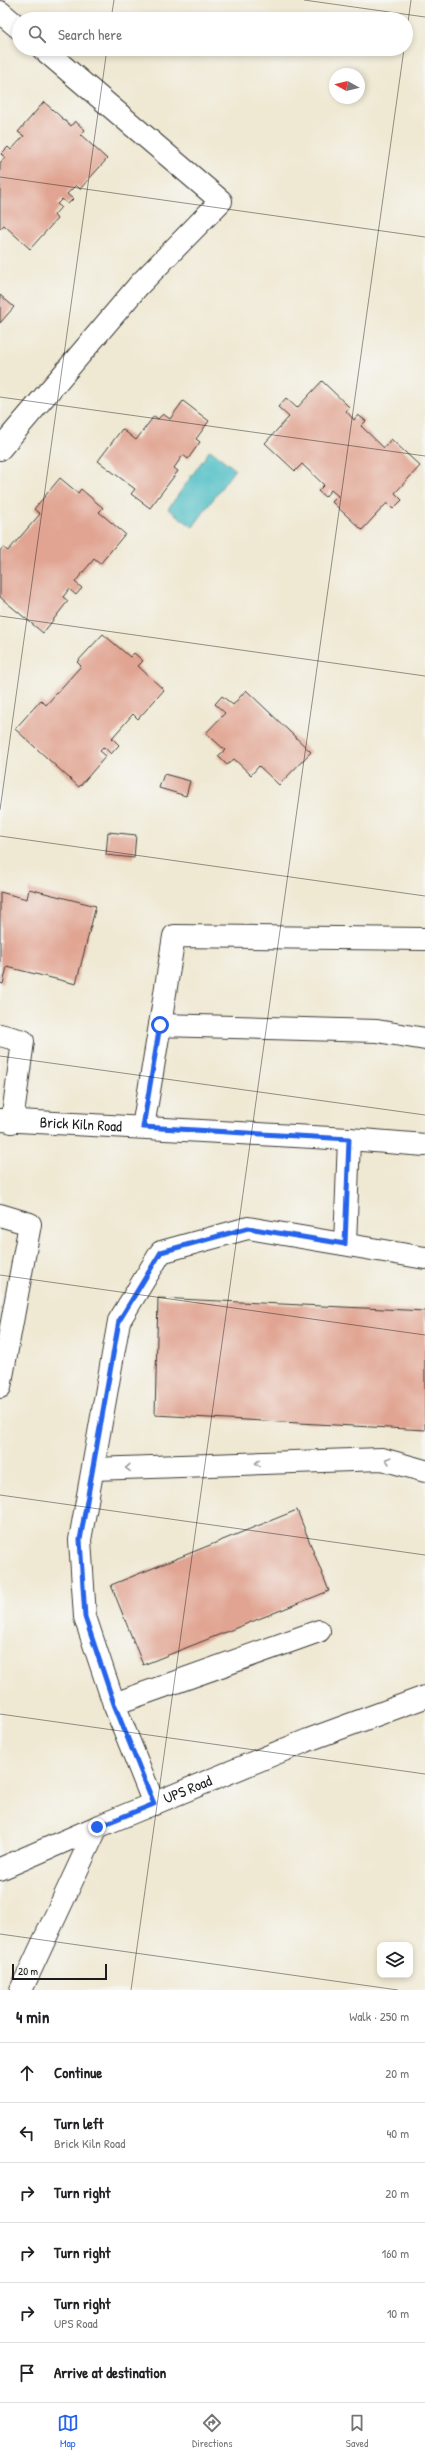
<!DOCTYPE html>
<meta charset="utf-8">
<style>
:root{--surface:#fff;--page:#f6f6f6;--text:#202124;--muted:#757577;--line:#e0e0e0;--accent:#2563eb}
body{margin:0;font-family:"Patrick Hand",sans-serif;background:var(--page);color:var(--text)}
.controls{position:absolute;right:12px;bottom:12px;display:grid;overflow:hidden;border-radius:8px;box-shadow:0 2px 6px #0003}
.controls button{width:36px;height:36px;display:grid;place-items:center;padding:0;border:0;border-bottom:1px solid var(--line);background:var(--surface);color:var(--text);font:20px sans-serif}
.compass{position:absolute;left:329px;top:68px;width:36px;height:36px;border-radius:50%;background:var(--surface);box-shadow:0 2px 6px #0003;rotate:278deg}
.scale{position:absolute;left:12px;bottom:10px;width:95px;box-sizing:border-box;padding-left:4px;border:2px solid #1c1c1c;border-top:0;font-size:11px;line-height:14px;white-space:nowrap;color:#1c1c1c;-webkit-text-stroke:3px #f6f6f2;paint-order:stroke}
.stop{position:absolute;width:12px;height:12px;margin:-9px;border:3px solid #2563eb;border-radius:50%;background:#fff}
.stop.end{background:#2563eb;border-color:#fff;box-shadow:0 1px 4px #0008}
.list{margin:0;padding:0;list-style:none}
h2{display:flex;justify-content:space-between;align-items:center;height:52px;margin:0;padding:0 16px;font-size:17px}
h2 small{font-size:13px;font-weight:400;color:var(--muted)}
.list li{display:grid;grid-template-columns:26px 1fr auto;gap:12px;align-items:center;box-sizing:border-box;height:60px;padding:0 16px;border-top:1px solid var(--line)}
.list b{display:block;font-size:15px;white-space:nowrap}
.list p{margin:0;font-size:13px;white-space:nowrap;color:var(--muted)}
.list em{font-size:13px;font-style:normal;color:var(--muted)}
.icon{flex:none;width:22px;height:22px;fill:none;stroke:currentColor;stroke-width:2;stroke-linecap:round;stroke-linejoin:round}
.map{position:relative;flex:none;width:425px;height:1990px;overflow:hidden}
.search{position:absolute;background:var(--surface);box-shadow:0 2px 6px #0003;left:12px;right:12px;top:12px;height:44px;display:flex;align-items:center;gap:10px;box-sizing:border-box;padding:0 14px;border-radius:22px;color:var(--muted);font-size:15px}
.sheet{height:412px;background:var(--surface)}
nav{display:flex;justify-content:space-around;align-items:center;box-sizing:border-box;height:56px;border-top:1px solid var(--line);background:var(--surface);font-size:11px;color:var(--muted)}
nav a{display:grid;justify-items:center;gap:2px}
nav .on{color:var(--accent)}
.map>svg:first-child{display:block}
.water{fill:#51bfc6;stroke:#366e71}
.building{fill:#e1a492}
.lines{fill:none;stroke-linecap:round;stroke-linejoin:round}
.minor-casing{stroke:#3c3b37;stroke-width:24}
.minor{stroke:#fff;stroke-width:22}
.oneway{stroke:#999}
.route{stroke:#2563eb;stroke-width:5}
.ticks{fill:none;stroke:#1c1c1c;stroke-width:1;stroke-opacity:0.45}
.labels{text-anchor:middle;stroke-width:3;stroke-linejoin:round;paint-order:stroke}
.street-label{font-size:15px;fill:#1c1c1c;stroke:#f6f6f2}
</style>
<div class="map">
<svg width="425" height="1990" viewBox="0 0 425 1990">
<rect width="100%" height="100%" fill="#f6f6f2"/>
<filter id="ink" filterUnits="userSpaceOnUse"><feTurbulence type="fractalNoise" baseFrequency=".025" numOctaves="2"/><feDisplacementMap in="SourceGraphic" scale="8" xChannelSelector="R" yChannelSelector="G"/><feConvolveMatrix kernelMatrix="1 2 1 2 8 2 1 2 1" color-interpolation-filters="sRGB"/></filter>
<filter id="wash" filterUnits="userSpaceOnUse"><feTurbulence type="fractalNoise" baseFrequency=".012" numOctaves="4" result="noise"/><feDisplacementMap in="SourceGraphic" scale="16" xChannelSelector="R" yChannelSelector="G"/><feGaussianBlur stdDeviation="0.9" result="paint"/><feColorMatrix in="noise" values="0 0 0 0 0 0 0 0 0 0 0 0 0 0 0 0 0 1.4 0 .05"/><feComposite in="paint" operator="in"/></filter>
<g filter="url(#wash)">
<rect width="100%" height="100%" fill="#efe8d2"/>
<path class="water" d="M210,450l25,19 -42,58 -25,-18z"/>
<g id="blocks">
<path class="building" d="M44,102l27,24 4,-5 10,9 -4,5 26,24 -27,30 -4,-4 -9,9 6,5 -5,5 -6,-5 -5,5 4,3 -7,8 3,4 -27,30 -26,-24 -4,4v-66l5,-6 -4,-3 7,-7 3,3 13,-14 -6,-4z
M0,295l14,12 -14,16z
M322,381l27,26 -3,4 8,9 4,-5 8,6 -5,5 23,22 7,-9 29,27 -25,27 7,7 -9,9 -6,-6 -25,27 -30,-28 6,-6 -7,-6 -6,7 -7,-6 6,-6 -22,-21 -7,7 -30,-28 24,-26 -11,-10 8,-9 11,10z
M183,401l26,20 -13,18 4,3 -12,17 -5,-4 -9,13 4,3 -28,37 -19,-14 4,-5 -37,-28 24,-32 14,11 18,-24 4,3 5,-5 7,5z
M60,478l18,15 3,-4 22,19 -4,4 26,22 -25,30 -6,-5 -19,23 7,6 -6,7 -7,-6 -6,8 5,4 -25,32 -43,-36v-46l3,-4 5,4 32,-37 -6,-5z
M103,634l27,23 4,-4 9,8 -5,5 26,24 -26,29 -5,-5 -21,24 7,7 -8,9 -7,-7 -4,4 6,5 -27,31 -64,-58 26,-29 5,5 35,-39 -4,-4z
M246,690l65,62 -32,33 -20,-19 -8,9 -17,-16 -7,6 -9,-9 7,-6 -19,-17 19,-20 -10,-9 7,-8 11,9z
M164,774l26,7 -4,15 -27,-8z
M108,832l28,3 -2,23 -28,-3z
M29,889l67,17 -20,78 -69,-17 -4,17 -3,-1v-91l27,7z
M158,1298l267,13v119l-270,-15z
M297,1510l32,81 -186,74 -32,-80z"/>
</g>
</g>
<g filter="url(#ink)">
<use href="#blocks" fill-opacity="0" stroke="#3c3b37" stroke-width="1"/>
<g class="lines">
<defs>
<g id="minor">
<path d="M0,12l19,16"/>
<path d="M0,449l139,-164 82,-84 -178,-152"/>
<path d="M160,1025l14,-89 251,3"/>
<path d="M0,1035l23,6 -11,81"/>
<path id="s1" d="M0,1120l349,19 76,6"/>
<path d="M143,1127l17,-102 217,6 48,8"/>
<path d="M0,1215l30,9 -30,163"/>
<path d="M345,1244l4,-105"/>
<path d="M93,1469l289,-10 43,12"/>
<path d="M114,1704l-29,-87 -5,-77 39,-219 42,-69 87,-24 177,30"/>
<path d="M154,1804l-40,-100 205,-73"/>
<path d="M0,1869l97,-42"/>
<path id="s2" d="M21,1990l76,-163 211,-87 117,-43"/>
</g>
</defs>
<use href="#minor" class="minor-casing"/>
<use href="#minor" class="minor"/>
</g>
<defs><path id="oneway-chevron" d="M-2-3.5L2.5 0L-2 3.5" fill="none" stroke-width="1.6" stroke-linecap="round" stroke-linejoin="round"/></defs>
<g class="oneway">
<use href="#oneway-chevron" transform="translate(388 1460) rotate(-165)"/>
<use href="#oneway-chevron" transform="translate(258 1463) rotate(178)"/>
<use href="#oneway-chevron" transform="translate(128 1468) rotate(178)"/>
</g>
</g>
<g class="lines" filter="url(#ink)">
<path class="route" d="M97,1827l57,-23 -40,-100 -29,-87 -5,-77 39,-219 42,-69 87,-24 97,16 4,-105 -206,-12 17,-102"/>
</g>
<path class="ticks" d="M304,0l121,17M111,19l3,-19M406,37l5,-37M0,177l425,60M0,397l425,59M0,616l425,60M0,810l107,-761M0,836l425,60M0,1056l425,59M0,1275l425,60M0,1495l425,60M0,1714l425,60M0,1934l398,56M131,1990l273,-1941"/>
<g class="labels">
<g class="street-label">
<text dy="5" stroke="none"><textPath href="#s1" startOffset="81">Brick Kiln Road</textPath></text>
<text dy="5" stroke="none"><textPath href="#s2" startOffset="278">UPS Road</textPath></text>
</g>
</g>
</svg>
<div class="controls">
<button><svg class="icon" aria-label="layers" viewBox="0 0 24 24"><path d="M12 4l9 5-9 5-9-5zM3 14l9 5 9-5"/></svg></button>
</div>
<svg class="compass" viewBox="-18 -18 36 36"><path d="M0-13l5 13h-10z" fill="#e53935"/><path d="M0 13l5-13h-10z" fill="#757577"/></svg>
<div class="scale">20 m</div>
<div class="stop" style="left:160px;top:1025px"></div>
<div class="stop end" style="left:97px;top:1827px"></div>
<div class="search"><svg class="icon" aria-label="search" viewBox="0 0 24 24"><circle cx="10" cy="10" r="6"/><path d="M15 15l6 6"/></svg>Search here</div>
</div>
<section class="sheet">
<h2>4 min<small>Walk · 250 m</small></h2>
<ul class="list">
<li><svg class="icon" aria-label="ahead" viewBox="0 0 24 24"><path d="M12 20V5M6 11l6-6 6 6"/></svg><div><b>Continue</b></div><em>20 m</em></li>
<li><svg class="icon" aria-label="left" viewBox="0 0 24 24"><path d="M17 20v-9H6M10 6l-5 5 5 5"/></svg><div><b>Turn left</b><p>Brick Kiln Road</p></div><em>40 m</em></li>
<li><svg class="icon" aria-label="right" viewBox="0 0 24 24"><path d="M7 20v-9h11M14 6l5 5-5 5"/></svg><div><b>Turn right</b></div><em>20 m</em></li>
<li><svg class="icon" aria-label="right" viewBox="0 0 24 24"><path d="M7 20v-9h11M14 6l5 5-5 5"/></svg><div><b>Turn right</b></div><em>160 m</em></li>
<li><svg class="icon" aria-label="right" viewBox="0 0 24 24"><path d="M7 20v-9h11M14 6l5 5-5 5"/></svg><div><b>Turn right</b><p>UPS Road</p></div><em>10 m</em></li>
<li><svg class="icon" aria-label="arrive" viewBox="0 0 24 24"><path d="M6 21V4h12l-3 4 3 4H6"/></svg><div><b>Arrive at destination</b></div></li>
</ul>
</section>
<nav>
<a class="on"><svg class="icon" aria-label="map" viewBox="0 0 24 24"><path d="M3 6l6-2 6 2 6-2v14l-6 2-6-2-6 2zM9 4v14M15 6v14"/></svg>Map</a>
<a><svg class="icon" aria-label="directions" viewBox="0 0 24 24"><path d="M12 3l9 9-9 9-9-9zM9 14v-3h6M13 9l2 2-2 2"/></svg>Directions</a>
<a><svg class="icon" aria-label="saved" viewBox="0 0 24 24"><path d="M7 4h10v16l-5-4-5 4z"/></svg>Saved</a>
</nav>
